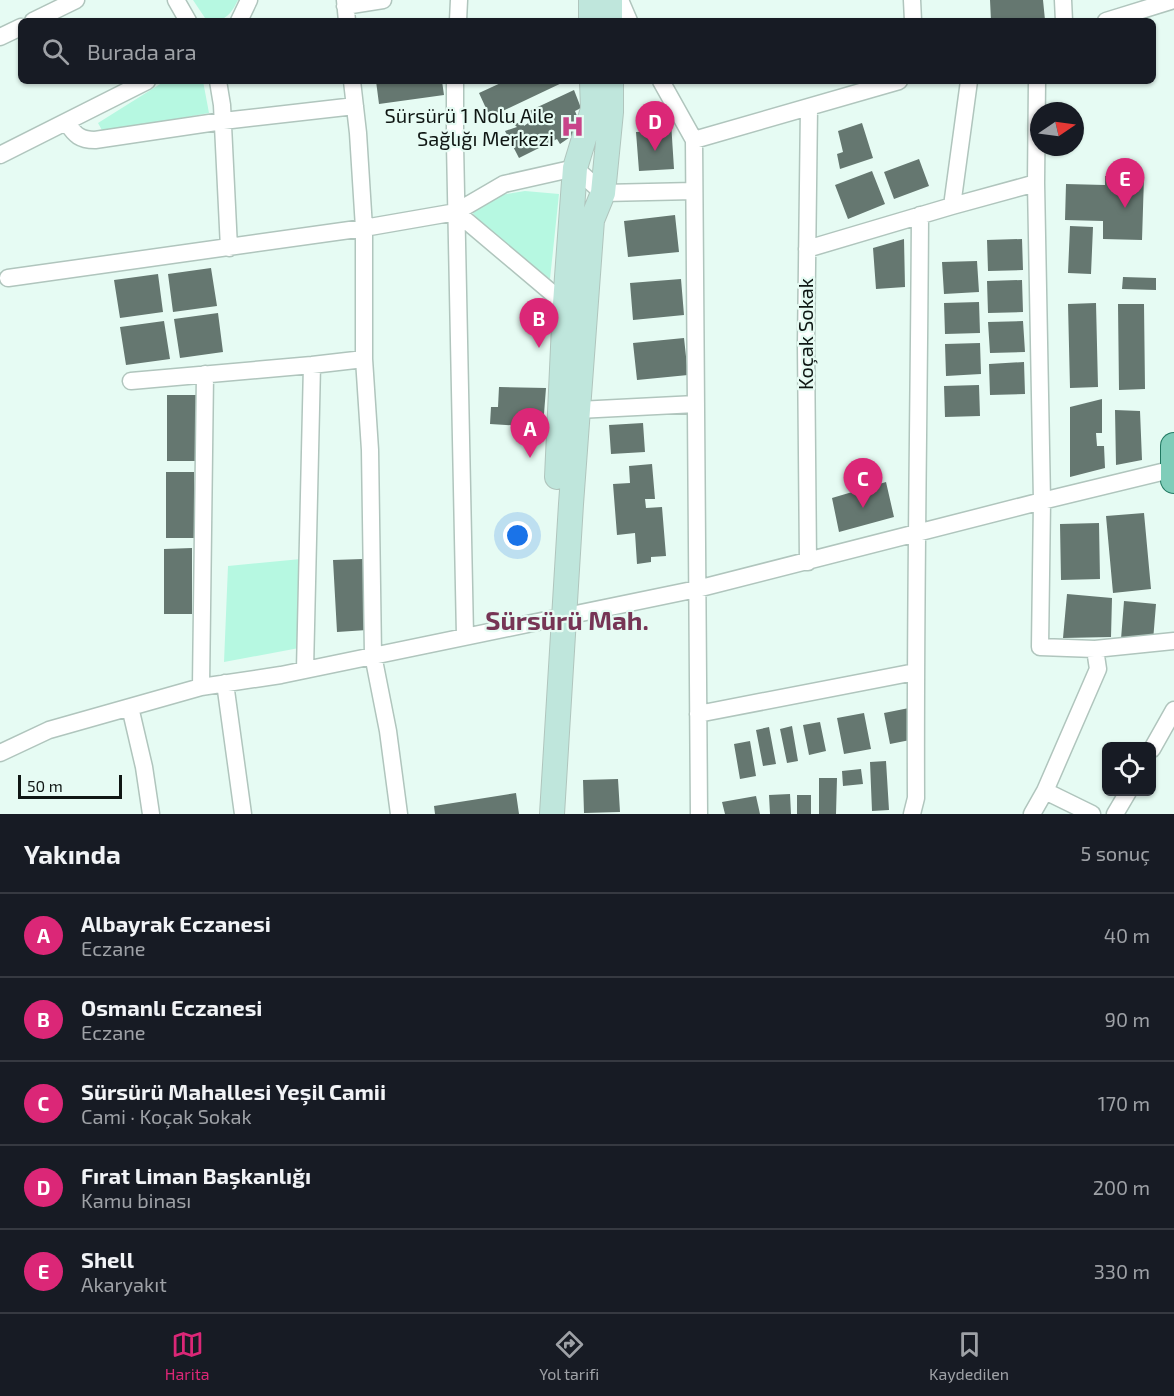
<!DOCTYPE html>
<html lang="tr">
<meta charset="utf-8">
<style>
:root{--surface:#171b24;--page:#242831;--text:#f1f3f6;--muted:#9ea1a6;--line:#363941;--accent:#db2777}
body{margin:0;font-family:"Exo 2",sans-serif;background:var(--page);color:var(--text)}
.controls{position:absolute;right:18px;bottom:18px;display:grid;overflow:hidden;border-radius:9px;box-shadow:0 2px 4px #0004}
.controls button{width:54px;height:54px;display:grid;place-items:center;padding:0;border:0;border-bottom:2px solid var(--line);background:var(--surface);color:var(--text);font:30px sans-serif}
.compass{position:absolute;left:1030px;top:102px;width:54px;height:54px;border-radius:50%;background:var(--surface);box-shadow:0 2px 4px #0004;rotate:77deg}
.scale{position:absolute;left:18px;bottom:15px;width:104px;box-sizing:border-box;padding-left:6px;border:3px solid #0f1613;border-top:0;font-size:16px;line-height:21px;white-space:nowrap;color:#0f1613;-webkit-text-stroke:4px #e6fbf3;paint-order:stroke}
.you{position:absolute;left:518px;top:536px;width:21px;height:21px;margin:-15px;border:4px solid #fff;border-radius:50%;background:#1a73e8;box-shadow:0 0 0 9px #1a73e833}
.badge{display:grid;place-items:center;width:39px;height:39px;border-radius:50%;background:var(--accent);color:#fff;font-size:20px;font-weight:700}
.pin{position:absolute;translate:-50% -50px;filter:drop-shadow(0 2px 3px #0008)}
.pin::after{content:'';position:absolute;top:32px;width:21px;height:18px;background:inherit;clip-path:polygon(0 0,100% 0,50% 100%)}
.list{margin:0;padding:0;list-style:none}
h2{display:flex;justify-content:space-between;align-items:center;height:78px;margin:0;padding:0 24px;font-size:26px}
h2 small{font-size:20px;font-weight:400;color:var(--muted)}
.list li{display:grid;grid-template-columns:39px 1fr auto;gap:18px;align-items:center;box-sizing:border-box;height:84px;padding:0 24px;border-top:2px solid var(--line)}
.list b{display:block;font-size:22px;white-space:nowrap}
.list p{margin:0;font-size:20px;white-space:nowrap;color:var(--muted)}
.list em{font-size:20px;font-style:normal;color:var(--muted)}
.icon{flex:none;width:33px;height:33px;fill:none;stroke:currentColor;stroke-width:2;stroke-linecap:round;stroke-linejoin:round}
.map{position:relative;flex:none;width:1174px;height:814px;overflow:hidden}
.search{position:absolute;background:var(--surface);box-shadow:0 2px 4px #0004;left:18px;right:18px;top:18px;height:66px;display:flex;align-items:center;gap:15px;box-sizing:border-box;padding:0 21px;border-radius:9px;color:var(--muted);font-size:22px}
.sheet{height:498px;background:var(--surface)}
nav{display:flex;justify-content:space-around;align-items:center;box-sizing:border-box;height:84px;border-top:2px solid var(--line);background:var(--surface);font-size:16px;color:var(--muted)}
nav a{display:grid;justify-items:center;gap:3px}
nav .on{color:var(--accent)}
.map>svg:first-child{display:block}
.green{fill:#b6f8e1}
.building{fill:#657770}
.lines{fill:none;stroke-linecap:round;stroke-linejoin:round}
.minor-casing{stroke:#b0c5bd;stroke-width:19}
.secondary-casing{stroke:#b0c5bd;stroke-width:26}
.primary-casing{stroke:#207861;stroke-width:28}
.minor{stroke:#fff;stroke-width:16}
.secondary{stroke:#bfe6dc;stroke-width:24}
.primary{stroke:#7fcdb9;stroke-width:26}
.labels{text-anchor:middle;stroke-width:4.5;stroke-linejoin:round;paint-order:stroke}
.poi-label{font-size:20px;fill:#0f1613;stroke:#e6fbf3;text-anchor:end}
.street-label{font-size:20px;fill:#0f1613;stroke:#e6fbf3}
.district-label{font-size:26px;font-weight:bold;fill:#763555;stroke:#e6fbf3}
</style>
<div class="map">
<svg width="1174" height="814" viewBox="0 0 1174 814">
<rect width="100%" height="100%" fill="#e6fbf3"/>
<path class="green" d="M193,0h45c-8,16 -13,21 -31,21z
M165,81h38l6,32 -106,19 -5,-9z
M525,191l34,3 -9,85 -62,-46 -16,-21 22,-16z
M301,559l-2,89 -75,14 4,-96z"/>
<path class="building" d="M990,0h53l2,20 -54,1z
M376,81h66l2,14 -65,9z
M505,81h61l-76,36 -11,-24z
M574,90l7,18 -6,3 4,10 -4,1 4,9 -19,13 -3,-5 -38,19 -14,-27 12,-4 -3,-3 8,-2 2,4 7,-5 -4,-9z
M671,122l3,47 -35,2 -3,-39 19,-1v-8z
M862,123l11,35 -33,11 -3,-15 6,-2 -5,-21z
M919,159l10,27 -35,13 -10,-27z
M872,171l13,33 -37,15 -13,-34z
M1105,176l39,1 -2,63 -39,-1v-18l-38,-1 1,-36 39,1z
M675,215l4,37 -51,5 -4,-36z
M1070,226l23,1 -2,47 -23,-1z
M904,239l1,48 -29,2 -3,-41z
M1022,239l1,31 -35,1 -1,-31z
M977,261l2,31 -35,2 -2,-32z
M211,268l6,38 -44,6 -5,-38z
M158,274l5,38 -43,6 -6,-38z
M1123,277l33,1v12l-34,-1z
M681,279l3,36 -51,5 -3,-37z
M1022,280l1,32 -35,1 -1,-32z
M979,302l1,31 -35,1 -1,-31z
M1096,303l2,84 -28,1 -2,-84z
M1118,304h26l1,85 -26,1z
M218,313l5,39 -43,6 -6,-39z
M164,321l6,38 -44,6 -6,-38z
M1023,321l2,31 -35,1 -2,-31z
M684,338l4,37 -51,5 -4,-37z
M980,343l1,31 -35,2 -1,-32z
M1024,362l1,32 -35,1 -1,-31z
M979,385l1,31 -35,1 -1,-31z
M499,387l47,1 -3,39 -53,-3 1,-17h7z
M167,395h29v66h-29z
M1102,399v34h-6l1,13h7l1,22 -35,9v-70z
M1115,410l25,1 2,49 -26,5z
M643,423l2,29 -34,2 -2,-29z
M652,464l3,35h-10l1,9 16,-1 4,49 -15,1v5l-14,2 -2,-31 -18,2 -4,-51 17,-1 -1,-17z
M166,472h28l1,66h-29z
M886,482l8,35 -55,15 -7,-34z
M1144,513l7,76 -38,4 -7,-77z
M1099,523l1,56 -39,1 -1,-56z
M192,548v66h-28v-65z
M363,559l4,71 -30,2 -4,-72z
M1067,594l45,4 -1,39 -48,1z
M1124,601l32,3 -3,37 -32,-2z
M909,708l6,31 -25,5 -6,-31z
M864,713l7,36 -27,5 -7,-36z
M820,722l6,29 -17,4 -6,-30z
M792,726l6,35 -11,2 -7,-34z
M769,727l7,37 -13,2 -7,-36z
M750,741l6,35 -16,3 -6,-35z
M886,761l3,49 -17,1 -2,-49z
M861,769l2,15 -20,2 -1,-15z
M819,778h18l-1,36h-17z
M618,779l2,33 -36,1 -1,-33z
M516,793l3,21h-84l-1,-8z
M790,794l1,20h-21l-1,-19z
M797,795h14v19h-14z
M756,796l4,18h-35l-3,-12z"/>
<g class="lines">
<defs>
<path id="minor" d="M176,0l12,21
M345,0l2,21
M620,0l9,21
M912,0l1,21
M1063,0l1,21
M345,6l38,-6
M33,21l43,-21
M239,21l10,-21
M458,21l1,-21
M1106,21l68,-21
M0,37l21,-10
M218,81l4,24 7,143
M352,81l6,52 6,95v131l6,91 3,205 15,76 11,83
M455,81v63l10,492
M661,81l33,59 5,674
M67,123c8,12 13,17 28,17l128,-19 132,-15
M694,140l205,-59
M0,155l147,-74
M952,206l17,-125
M456,212l109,92
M807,249l145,-43 84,-23
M8,278l356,-50 92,-16 48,-28 71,-16 28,25 91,-2
M131,381l181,-16 52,-6
M578,410l118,-6
M808,562l-2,-217 3,-238
M1095,649l79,-8
M305,670l7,-305
M225,683l18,131
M201,687l4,-313
M130,707l14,60 7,47
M698,714l217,-42
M1152,749l22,-39
M0,753l49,-23 152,-43 80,-12 416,-86 345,-88 132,-32
M1045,791l47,23
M912,814l4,-16c-1,-194 3,-388 4,-583
M1032,814l13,-23 53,-122 -3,-20 -55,-2 2,-146 -6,-318 1,-102
M1115,814l13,-22"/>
<path id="secondary" d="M591,0v21
M610,0v21
M557,477l8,-173 10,-136 18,-59 -1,-28
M552,814l19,-310 21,-284 11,-27 8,-81v-31"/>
<path id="primary" d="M1174,446v34"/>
</defs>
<use href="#minor" class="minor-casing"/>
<use href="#secondary" class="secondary-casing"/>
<use href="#primary" class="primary-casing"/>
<use href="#minor" class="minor"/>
<use href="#secondary" class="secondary"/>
<use href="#primary" class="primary"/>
</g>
<defs>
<symbol id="hospital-bare" viewBox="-9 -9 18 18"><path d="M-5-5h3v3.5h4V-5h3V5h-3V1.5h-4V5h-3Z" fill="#c84489" stroke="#e6fbf3" stroke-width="2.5" paint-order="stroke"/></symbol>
</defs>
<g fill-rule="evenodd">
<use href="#hospital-bare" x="556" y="110" width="33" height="33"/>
</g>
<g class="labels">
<g class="poi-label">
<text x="554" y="123">Sürsürü 1 Nolu Aile<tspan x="554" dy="23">Sağlığı Merkezi</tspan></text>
</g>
<g class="street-label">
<text transform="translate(806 334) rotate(-90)" y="7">Koçak Sokak</text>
</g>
<g class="district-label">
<text x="567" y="630">Sürsürü Mah.</text>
</g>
</g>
</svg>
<div class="controls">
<button><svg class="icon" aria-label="locate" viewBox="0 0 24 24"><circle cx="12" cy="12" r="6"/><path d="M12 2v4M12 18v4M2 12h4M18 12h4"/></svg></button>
</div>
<svg class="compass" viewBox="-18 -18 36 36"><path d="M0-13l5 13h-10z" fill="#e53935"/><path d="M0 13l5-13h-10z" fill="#9ea1a6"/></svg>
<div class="scale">50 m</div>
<div class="you"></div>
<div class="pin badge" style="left:530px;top:458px">A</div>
<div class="pin badge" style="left:539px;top:348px">B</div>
<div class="pin badge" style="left:863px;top:508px">C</div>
<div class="pin badge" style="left:655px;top:151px">D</div>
<div class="pin badge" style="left:1125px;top:208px">E</div>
<div class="search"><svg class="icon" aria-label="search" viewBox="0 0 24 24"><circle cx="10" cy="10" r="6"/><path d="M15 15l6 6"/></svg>Burada ara</div>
</div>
<section class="sheet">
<h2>Yakında<small>5 sonuç</small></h2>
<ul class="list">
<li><span class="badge">A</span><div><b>Albayrak Eczanesi</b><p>Eczane</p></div><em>40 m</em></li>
<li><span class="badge">B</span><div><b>Osmanlı Eczanesi</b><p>Eczane</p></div><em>90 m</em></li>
<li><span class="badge">C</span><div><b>Sürsürü Mahallesi Yeşil Camii</b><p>Cami · Koçak Sokak</p></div><em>170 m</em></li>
<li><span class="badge">D</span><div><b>Fırat Liman Başkanlığı</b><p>Kamu binası</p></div><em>200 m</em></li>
<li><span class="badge">E</span><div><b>Shell</b><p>Akaryakıt</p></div><em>330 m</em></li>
</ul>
</section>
<nav>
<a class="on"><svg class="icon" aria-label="map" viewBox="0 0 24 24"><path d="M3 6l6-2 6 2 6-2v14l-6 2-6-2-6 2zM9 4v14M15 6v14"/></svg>Harita</a>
<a><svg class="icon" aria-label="directions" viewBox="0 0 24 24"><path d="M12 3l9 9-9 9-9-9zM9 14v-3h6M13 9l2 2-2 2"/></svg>Yol tarifi</a>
<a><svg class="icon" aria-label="saved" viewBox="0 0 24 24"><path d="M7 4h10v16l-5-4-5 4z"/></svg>Kaydedilen</a>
</nav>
